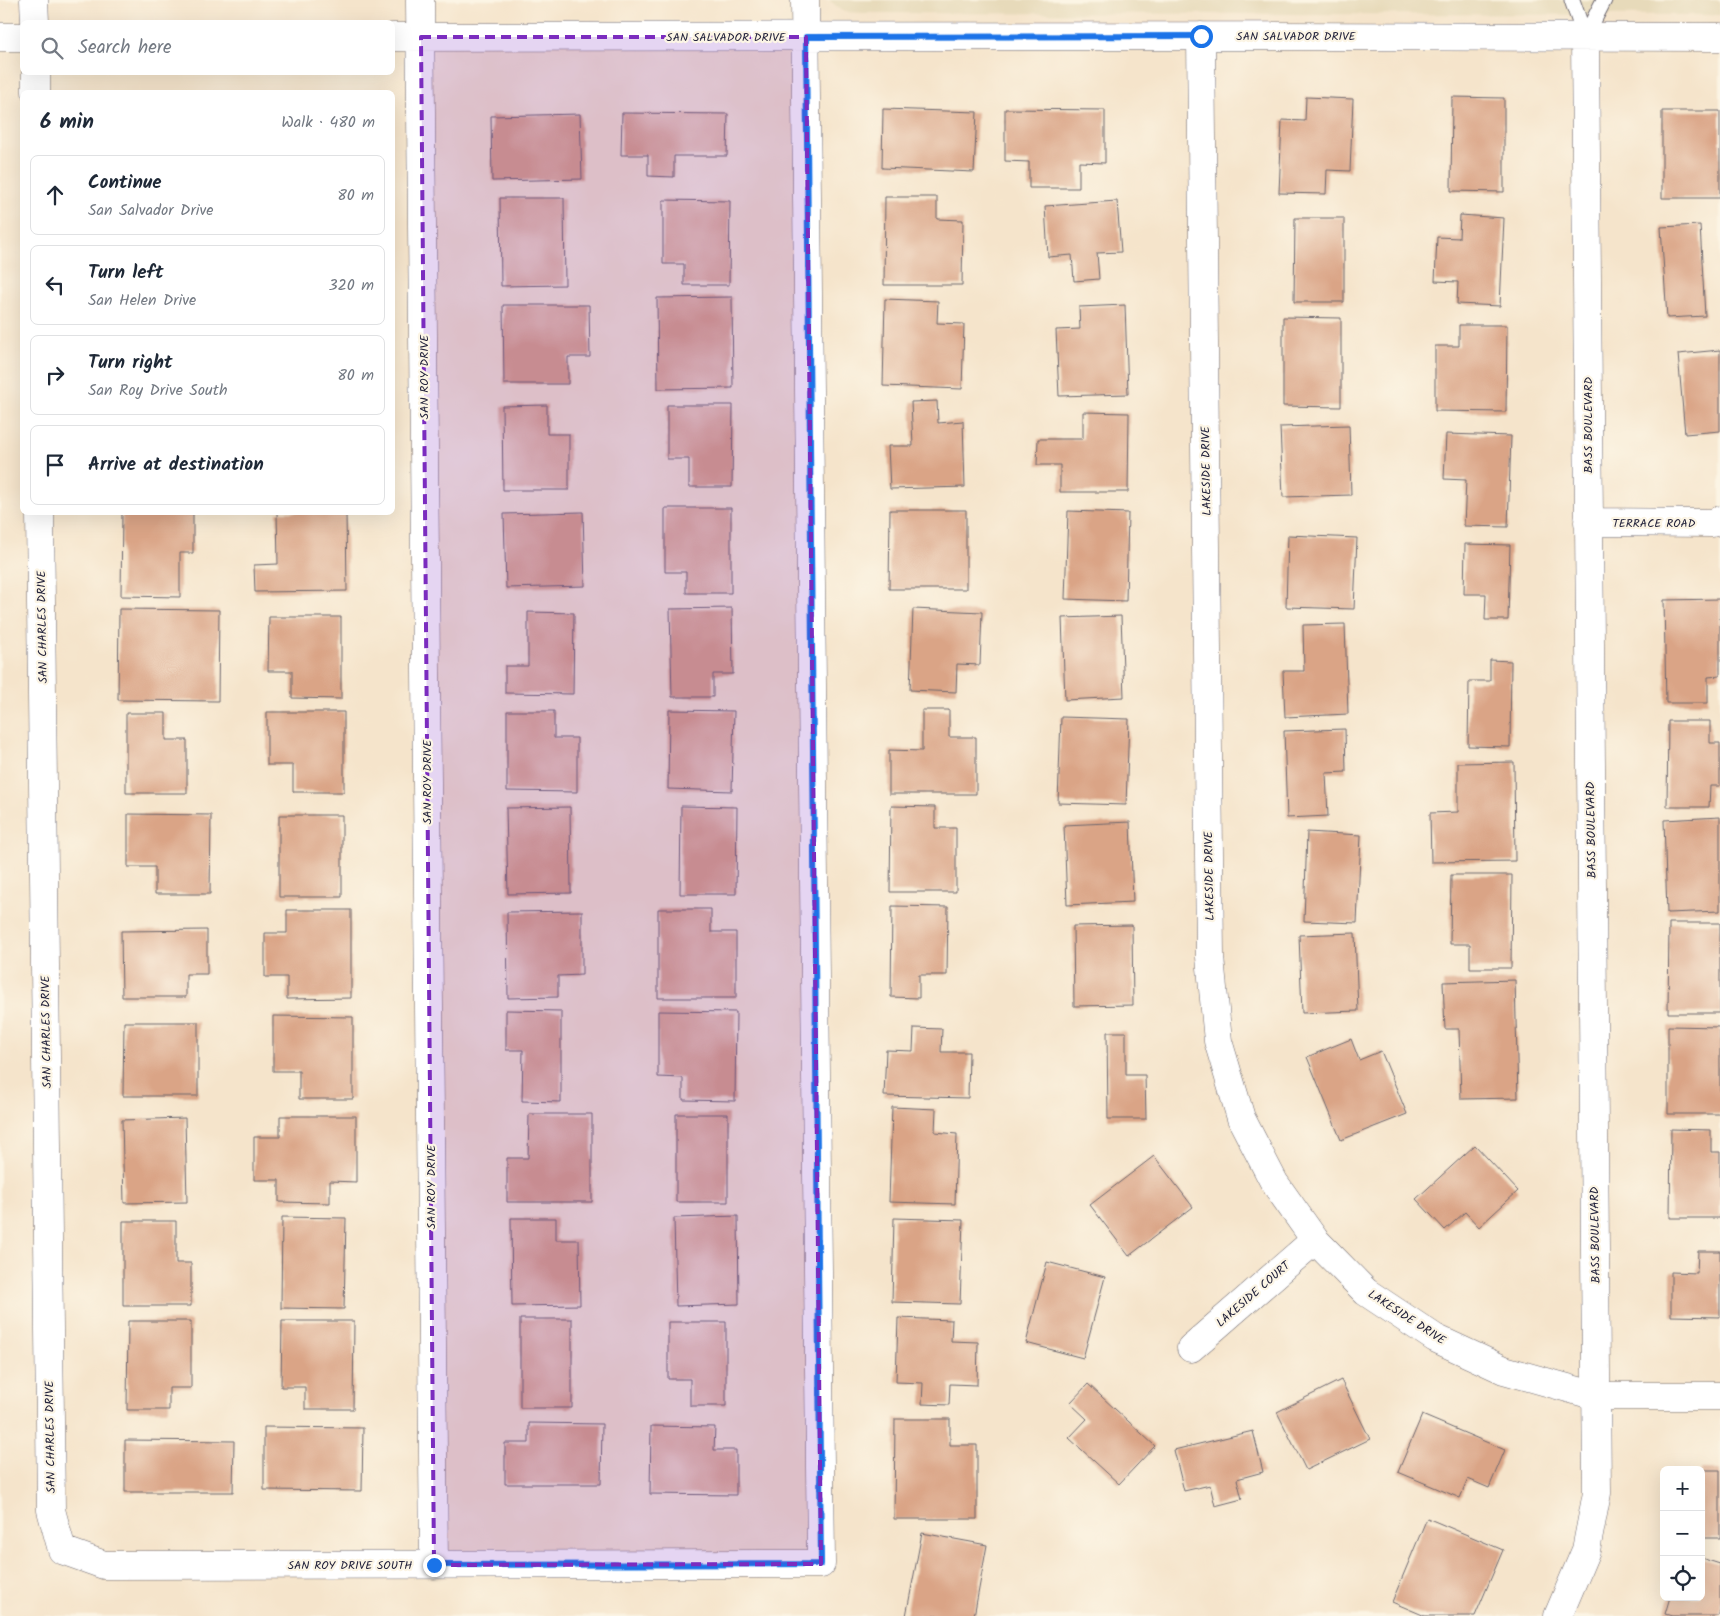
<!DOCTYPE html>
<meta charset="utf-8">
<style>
:root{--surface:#fff;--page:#f2f2f3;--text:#1f2937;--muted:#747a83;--line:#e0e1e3}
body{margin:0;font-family:Kalam,sans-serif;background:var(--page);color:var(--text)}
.controls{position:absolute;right:15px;bottom:15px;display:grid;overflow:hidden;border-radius:8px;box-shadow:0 5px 20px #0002}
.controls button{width:45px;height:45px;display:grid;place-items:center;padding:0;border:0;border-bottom:1px solid var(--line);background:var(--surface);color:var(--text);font:25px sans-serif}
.stop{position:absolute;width:15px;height:15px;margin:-11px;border:4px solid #1a73e8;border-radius:50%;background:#fff}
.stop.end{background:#1a73e8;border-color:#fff;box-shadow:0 1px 5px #0008}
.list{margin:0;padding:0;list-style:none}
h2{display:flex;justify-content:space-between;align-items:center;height:65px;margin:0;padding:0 20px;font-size:21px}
h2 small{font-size:16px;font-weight:400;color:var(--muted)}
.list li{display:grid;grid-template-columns:32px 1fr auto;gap:15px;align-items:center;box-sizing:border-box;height:80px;margin:0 10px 10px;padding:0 10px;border:1px solid var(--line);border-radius:8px}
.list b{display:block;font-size:19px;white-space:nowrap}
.list p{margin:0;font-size:16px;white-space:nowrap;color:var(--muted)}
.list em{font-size:16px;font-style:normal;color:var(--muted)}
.icon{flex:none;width:28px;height:28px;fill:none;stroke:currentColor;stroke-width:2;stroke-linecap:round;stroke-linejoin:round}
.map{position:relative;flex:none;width:1720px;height:1616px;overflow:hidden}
.search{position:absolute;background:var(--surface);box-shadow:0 5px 20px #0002;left:20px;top:20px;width:375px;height:55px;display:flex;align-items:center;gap:12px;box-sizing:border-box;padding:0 18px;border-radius:8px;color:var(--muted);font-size:19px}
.panel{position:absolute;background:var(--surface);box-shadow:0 5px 20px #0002;left:20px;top:90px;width:375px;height:425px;border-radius:8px}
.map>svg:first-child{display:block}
.built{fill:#e7daba}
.building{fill:#daa486}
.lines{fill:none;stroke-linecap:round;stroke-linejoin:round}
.service-casing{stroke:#6c666d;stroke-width:17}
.minor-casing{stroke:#6c666d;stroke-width:29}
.service{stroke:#fff;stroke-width:15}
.minor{stroke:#fff;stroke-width:28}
.route{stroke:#1a73e8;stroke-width:6}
.marked{fill:#7b2cbf;fill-opacity:0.2;stroke:#7b2cbf;stroke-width:4;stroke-dasharray:10 6;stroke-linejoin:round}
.labels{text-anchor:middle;stroke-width:4.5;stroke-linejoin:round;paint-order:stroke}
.street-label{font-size:12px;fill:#22223b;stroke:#fcf5e5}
</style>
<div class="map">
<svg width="1720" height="1616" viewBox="0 0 1720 1616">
<rect width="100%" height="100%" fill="#fcf5e5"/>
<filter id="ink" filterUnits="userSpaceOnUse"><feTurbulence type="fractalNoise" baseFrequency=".02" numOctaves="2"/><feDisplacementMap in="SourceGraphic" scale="10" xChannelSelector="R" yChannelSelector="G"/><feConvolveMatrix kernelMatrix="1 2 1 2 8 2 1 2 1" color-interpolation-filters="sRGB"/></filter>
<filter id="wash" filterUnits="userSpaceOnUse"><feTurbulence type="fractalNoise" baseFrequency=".0096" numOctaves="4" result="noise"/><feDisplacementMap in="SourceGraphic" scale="20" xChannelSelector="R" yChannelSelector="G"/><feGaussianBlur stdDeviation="1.12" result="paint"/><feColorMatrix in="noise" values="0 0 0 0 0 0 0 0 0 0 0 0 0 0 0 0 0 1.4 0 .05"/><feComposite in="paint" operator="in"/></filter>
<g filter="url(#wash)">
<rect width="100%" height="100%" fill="#f5e4cb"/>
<path class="built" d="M829,0h891v15l-855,-2 -21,-1z"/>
<g id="blocks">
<path class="building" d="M1306,97l47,2 -3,72 -23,-1 -1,24 -47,-1 3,-73 23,1z
M1452,97l52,1v94l-53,-1z
M883,109l94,3 -3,60 -92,-4z
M1005,109l100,1v53l-26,-1v26h-50v-26l-24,-1z
M1662,111h58v87h-58z
M622,113l106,1 -1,42h-53v21l-26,-1v-21h-27z
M580,114l2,65 -90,2 -1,-65z
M885,197h52v22l26,1 -1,65h-78z
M500,198h64l1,87 -64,1z
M663,200l67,1 -1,84h-45v-21h-21z
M1117,201l4,51 -24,1 2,26 -25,2 -2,-26 -24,2 -3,-51z
M1460,215l44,3 -4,88 -43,-2 1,-22 -23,-1 2,-44 22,1z
M1295,218h49v84h-50z
M1700,225l5,91 -38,2 -6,-91z
M732,297l1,91 -75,1 -1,-91z
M885,299l53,2 -1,22 27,1 -2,65 -79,-3z
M503,305h86l1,52h-22v27h-64z
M1125,305l3,89 -69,2 -3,-66 24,-1 -1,-22z
M1283,317l58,1v89l-58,-1z
M1459,325h48l-1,87 -71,-1v-65h24z
M1720,350v81l-35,3 -7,-80z
M937,401l1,22 25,-2 2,66 -75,2 -2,-43h25l-2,-44z
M547,405v29h22v56h-66l-1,-84z
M667,405h66l-1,82h-43v-28h-22z
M1083,412l46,1 -1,79h-68v-27h-23l1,-26h45z
M1349,425l2,70 -68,2 -3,-70z
M1446,434l65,2 -3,91 -44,-1 2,-46 -22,-1z
M665,508h66v85h-45v-21h-21z
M890,510h76v79h-77z
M1068,511l60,2 -2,88 -61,-2z
M122,512h71v41h-13v44l-59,-1z
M277,512h69l1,79 -92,1 -1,-27 24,-1z
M583,512l2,74 -79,2 -2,-74z
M1288,535l69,3 -3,71 -68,-2z
M1465,544l45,1 -2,75h-23l1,-26h-22z
M1720,599v77l-12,1v26h-42l-2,-103z
M732,608l1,66h-20v23h-41l-2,-88z
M119,609l100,1 -1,91 -100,-1z
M913,609l69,3 -2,53 -23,-1 -1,28 -46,-2z
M528,612l46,1 -1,81 -68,-1v-27h23z
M1121,616l3,81 -59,3 -3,-82z
M269,617h72v82l-49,-1v-27h-24z
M1345,624l3,90 -63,3 -2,-46h21l-1,-46z
M1490,660l21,1 -1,86 -42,-1 1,-65h21z
M669,710l65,1 -2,80 -64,-2z
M922,710h27v27h27v57h-87v-44l33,1z
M507,711h47v27h23v54l-70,-1z
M267,712h77v80h-51v-27h-26z
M126,713h40v27h21v53h-61z
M1061,717l68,2 -3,86 -68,-2z
M1668,721h42v22h10v43h-10l-1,21h-42z
M1345,729l1,43 -20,1 2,43 -41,2 -3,-87z
M1514,762l1,99 -84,1 -1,-49 28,-1v-49z
M681,806l56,1 -1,87h-56z
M891,806l44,1v21h21v64h-66z
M570,807l1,86 -63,1 -2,-86z
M128,814l83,1 -1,79h-55v-27h-27z
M279,815h63v82h-63z
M1720,817v94l-53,2 -3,-93z
M1130,822l3,80 -66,3 -3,-80z
M1307,832l54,3 -4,88 -53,-2z
M1451,875h61l-1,93h-41v-24h-20z
M892,906l56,1 -1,68h-28v23l-28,-1z
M658,909h53v23h25v66h-78z
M287,910h64v88l-64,1v-22h-22v-44h22z
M582,911v64l-24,1v21l-50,1 -1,-86z
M1669,923h51v90h-52z
M1132,925l1,80 -59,1 -1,-80z
M207,930v44h-21v23h-64l-1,-66z
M1355,933l3,78 -56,2 -3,-78z
M1515,980l3,118 -57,1 -2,-70h-14l-2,-47z
M506,1010l55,1v91l-39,-1 1,-51h-17z
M658,1011l78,1 -1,89 -52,-1v-22l-25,-1z
M273,1016l80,1v82h-54v-28h-26z
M124,1022h74v74h-75z
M1668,1026l52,1v87h-52z
M914,1028l28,1 -1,23h28l-1,46 -84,-2 2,-46 27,1z
M1107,1032h19v43h19l1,44h-38z
M1351,1039l8,21 22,-9 26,63 -66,26 -34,-83z
M892,1107l44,2 -1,23 22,2 -2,70 -66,-2z
M529,1114h63v88h-85v-44h21z
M676,1114h52v88h-52z
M280,1116h76v66l-26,-1v22l-51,-1v-22h-25v-43h26z
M185,1118l2,84 -63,1 -2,-83z
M1671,1129l40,1v22h9v66h-50z
M1475,1145l43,46 -39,36 -14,-15 -20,18 -29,-31z
M1154,1156l39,51 -64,49 -39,-51z
M738,1216l1,88 -63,2 -2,-88z
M282,1217l64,1 -2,91 -63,-1z
M511,1218h45v22h23l1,65 -68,1z
M894,1218l69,2 -3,84 -68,-2z
M123,1221h53v42h15v43h-68z
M1698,1251h22v66l-49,-1v-44l26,1z
M1047,1262l58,15 -22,81 -57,-15z
M898,1318l54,2 -1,21 27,1 -1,43 -27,-1 -1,21 -27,-1 1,-21 -27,-1z
M520,1319h52v89h-52z
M128,1321h63v67h-22v22h-42z
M282,1321h72l-1,88h-48v-22h-24z
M668,1322h58v84h-36v-27h-22z
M1341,1380l29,59 -64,31 -29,-58z
M1088,1384l67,62 -36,38 -50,-46 18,-19 -17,-16z
M1422,1415l83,35 -16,38 -21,-9 -8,19 -62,-26z
M895,1419h55v26h27v74h-83z
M529,1423l73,1 -1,60h-96v-41h24z
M651,1426l64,1 -1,23h22v45l-86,-1z
M264,1427l99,1 -1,63 -98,-1z
M1253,1431l10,41 -26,7 5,20 -27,7 -5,-21 -26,6 -10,-41z
M125,1440l109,1 -1,51h-108z
M1701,1470h19v68h-19z
M1427,1518l76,32 -28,66h-50l-33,-14z
M922,1533l65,12 -13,71h-68z
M1701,1558l19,6v47l-2,5h-46l-7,-2 5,-17h31z"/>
</g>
</g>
<g filter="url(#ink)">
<use href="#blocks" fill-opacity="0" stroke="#6c666d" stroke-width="1"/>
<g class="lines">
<defs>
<path id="service" d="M1572,0l13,37
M1585,37l19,-37"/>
<path id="minor" d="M34,0l1,22
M420,0l14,1565
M1201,36l9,921 8,84 23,77 33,64 41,58 51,52 69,46 69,32 92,26h124
M0,37h22
M392,37l809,-1 519,1
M36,72v20
M40,512l11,998 11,40 42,15 717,-1 -16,-1564
M1588,522l124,1 8,-3
M1191,1348l124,-108
M1558,1616l28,-66 11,-57 -12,-1456"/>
</defs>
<use href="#service" class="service-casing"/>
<use href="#minor" class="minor-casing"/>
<use href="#service" class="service"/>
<use href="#minor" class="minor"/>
</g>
</g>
<g class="lines" filter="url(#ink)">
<path class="route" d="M434,1565l387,-1 -15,-1527 395,-1"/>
</g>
<path class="marked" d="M421,37h385l15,1527 -387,1z"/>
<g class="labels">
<g class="street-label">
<text x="1296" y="40">SAN SALVADOR DRIVE</text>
<text x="726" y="41">SAN SALVADOR DRIVE</text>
<text transform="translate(424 377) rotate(-90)" y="4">SAN ROY DRIVE</text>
<text transform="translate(1588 425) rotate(-90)" y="4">BASS BOULEVARD</text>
<text transform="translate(1206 471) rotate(-91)" y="4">LAKESIDE DRIVE</text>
<text x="1654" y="527">TERRACE ROAD</text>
<text transform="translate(42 627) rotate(-91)" y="4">SAN CHARLES DRIVE</text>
<text transform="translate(427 782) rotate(-90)" y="4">SAN ROY DRIVE</text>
<text transform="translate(1591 830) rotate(-91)" y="4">BASS BOULEVARD</text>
<text transform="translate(1209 876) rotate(-91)" y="4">LAKESIDE DRIVE</text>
<text transform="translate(46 1032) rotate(-91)" y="4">SAN CHARLES DRIVE</text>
<text transform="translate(431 1187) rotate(-90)" y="4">SAN ROY DRIVE</text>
<text transform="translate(1595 1235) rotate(-91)" y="4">BASS BOULEVARD</text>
<text transform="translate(1253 1294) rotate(-41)" y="4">LAKESIDE COURT</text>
<text transform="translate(1407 1317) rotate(33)" y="4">LAKESIDE DRIVE</text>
<text transform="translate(50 1437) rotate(-91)" y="4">SAN CHARLES DRIVE</text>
<text x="350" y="1569">SAN ROY DRIVE SOUTH</text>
</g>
</g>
</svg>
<div class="controls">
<button>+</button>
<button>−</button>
<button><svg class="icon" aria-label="locate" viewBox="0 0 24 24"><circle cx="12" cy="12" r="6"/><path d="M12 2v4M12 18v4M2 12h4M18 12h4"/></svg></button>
</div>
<div class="stop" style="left:1201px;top:36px"></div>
<div class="stop end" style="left:434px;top:1565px"></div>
<div class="search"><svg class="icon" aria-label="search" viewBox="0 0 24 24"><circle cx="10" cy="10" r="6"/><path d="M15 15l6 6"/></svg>Search here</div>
<section class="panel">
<h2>6 min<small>Walk · 480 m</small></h2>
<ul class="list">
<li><svg class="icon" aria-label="ahead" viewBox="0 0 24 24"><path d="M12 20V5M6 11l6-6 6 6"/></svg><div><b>Continue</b><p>San Salvador Drive</p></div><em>80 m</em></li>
<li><svg class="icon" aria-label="left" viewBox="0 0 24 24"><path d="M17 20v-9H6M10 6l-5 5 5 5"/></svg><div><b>Turn left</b><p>San Helen Drive</p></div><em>320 m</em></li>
<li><svg class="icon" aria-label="right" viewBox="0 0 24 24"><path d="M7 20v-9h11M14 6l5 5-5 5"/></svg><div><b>Turn right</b><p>San Roy Drive South</p></div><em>80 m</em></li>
<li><svg class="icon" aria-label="arrive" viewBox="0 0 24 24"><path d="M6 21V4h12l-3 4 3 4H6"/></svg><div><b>Arrive at destination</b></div></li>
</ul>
</section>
</div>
